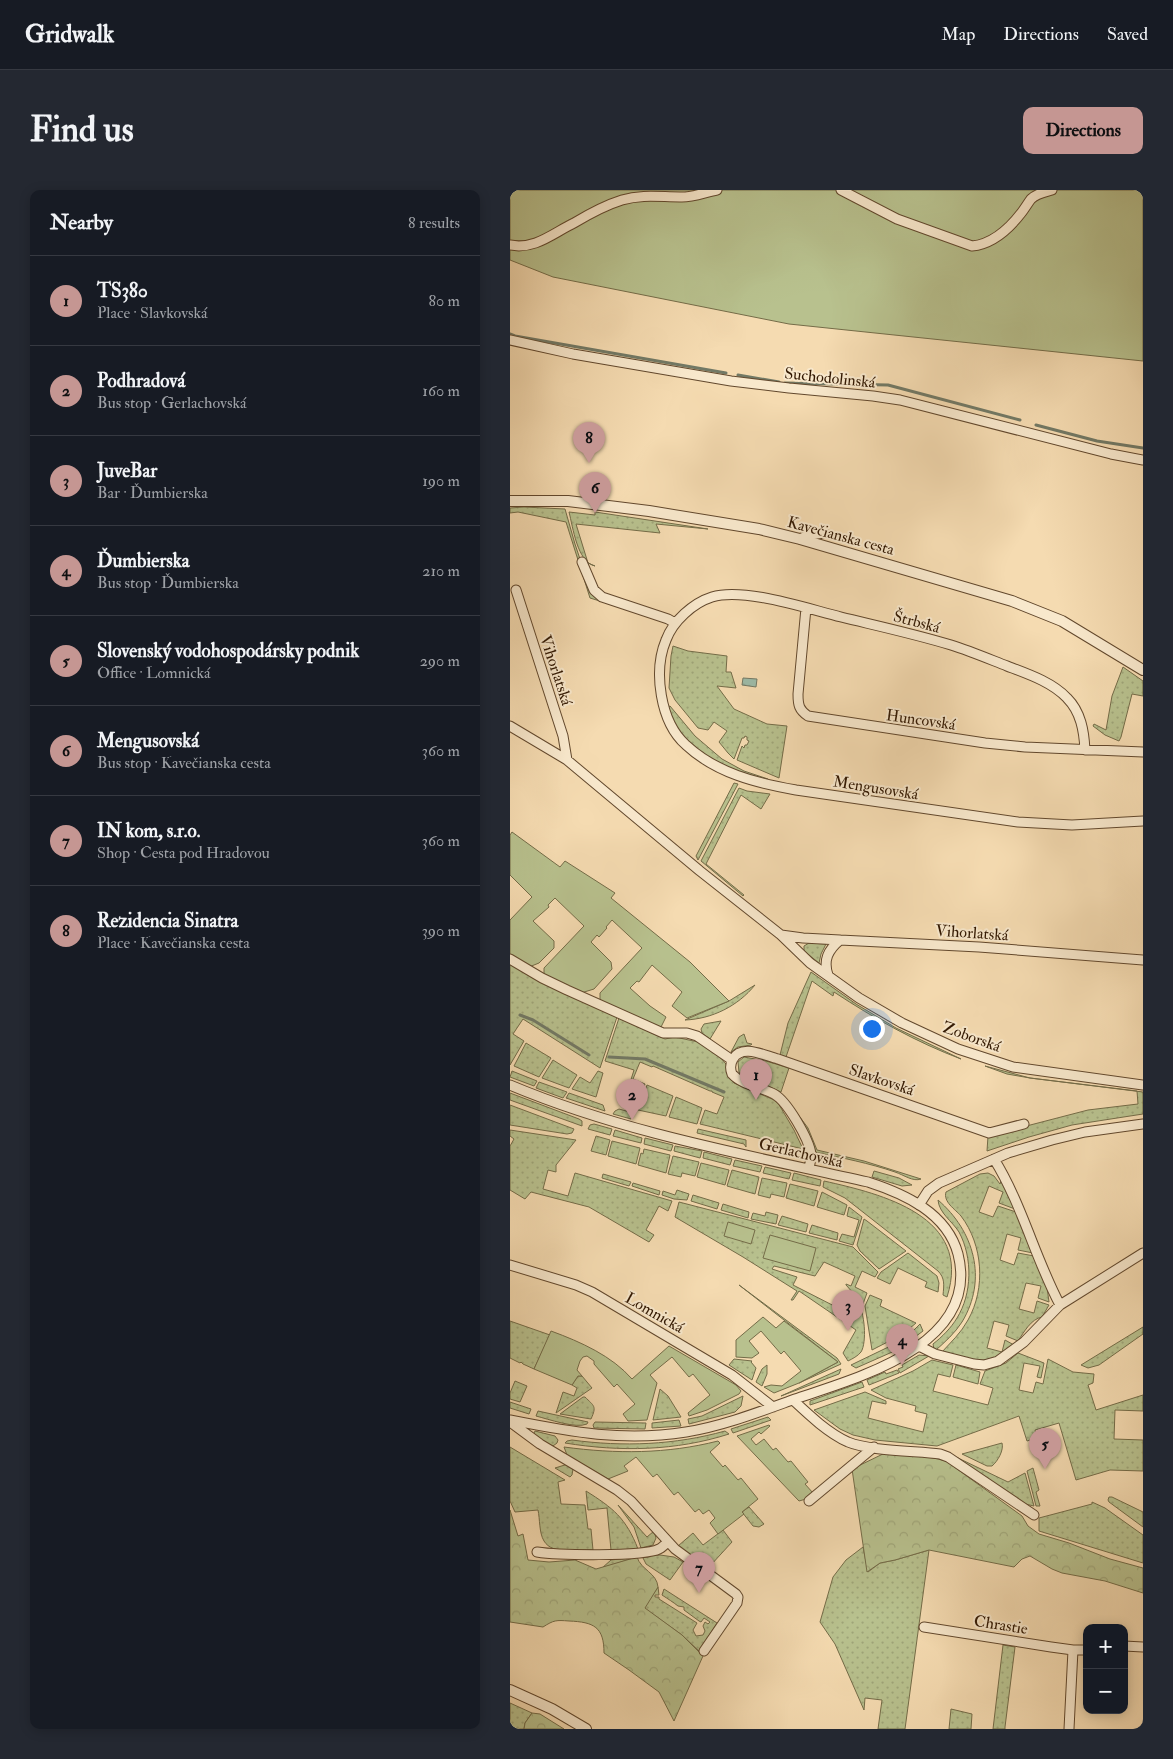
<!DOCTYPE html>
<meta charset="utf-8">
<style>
:root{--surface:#171b24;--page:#242831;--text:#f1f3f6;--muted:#9ea1a6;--line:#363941;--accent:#c59692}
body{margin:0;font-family:"IM FELL Double Pica",serif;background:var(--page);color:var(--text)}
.controls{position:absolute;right:15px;bottom:15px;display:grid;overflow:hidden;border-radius:10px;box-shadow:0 2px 12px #0003}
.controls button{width:45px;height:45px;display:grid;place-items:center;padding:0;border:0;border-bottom:1px solid var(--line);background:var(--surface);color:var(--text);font:25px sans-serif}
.you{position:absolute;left:361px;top:838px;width:18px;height:18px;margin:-12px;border:4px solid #fff;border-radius:50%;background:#1a73e8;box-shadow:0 0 0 8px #1a73e833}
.badge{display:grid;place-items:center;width:32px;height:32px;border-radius:50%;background:var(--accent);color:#111;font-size:16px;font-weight:700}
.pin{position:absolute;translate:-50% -41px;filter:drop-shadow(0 1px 2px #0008)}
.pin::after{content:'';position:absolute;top:26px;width:18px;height:15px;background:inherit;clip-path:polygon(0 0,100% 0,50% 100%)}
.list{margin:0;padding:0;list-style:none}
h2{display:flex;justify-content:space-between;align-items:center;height:65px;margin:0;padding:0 20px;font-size:21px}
h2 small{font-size:16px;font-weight:400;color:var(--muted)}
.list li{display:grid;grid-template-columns:32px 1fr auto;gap:15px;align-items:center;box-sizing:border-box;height:90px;padding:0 20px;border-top:1px solid var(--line)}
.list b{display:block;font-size:19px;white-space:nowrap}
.list p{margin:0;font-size:16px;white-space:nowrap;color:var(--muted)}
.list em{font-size:16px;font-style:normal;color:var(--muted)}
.map{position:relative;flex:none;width:633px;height:1539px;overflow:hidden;border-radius:10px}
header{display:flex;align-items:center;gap:30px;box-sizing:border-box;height:70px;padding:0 25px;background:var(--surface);border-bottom:1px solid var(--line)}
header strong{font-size:24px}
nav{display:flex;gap:28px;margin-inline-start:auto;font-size:18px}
.intro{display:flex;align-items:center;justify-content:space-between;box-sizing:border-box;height:120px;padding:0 30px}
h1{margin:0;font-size:35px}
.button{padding:12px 22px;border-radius:10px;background:var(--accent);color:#111;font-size:18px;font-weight:700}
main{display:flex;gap:30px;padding:0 30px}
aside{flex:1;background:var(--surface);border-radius:10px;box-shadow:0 2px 12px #0003}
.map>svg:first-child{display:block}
.grass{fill:url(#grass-dots);stroke:#746c48}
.forest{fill:url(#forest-crowns);stroke:#746c48}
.garden{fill:#b8c18e;stroke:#746c48}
.water{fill:url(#water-ripples);stroke:#727965}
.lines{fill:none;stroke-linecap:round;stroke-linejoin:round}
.stream{stroke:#727965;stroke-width:3}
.minor-casing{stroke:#62482d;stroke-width:11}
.tertiary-casing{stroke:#62482d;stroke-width:12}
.minor{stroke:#f8e8cc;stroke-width:9}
.tertiary{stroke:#f8e8cc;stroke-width:10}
.labels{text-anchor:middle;stroke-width:4;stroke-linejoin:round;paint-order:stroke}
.street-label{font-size:16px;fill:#311701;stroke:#f8e8cc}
</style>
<header>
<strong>Gridwalk</strong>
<nav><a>Map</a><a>Directions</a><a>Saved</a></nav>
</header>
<div class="intro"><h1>Find us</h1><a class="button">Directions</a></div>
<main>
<aside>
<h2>Nearby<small>8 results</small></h2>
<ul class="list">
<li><span class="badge">1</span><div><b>TS380</b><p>Place · Slavkovská</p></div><em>80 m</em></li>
<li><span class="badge">2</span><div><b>Podhradová</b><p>Bus stop · Gerlachovská</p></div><em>160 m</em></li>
<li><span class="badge">3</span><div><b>JuveBar</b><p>Bar · Ďumbierska</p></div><em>190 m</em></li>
<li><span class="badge">4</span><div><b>Ďumbierska</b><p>Bus stop · Ďumbierska</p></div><em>210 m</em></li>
<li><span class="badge">5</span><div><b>Slovenský vodohospodársky podnik</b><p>Office · Lomnická</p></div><em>290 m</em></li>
<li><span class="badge">6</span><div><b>Mengusovská</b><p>Bus stop · Kavečianska cesta</p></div><em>360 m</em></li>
<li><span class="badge">7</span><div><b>IN kom, s.r.o.</b><p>Shop · Cesta pod Hradovou</p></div><em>360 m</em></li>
<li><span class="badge">8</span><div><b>Rezidencia Sinatra</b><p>Place · Kavečianska cesta</p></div><em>390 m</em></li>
</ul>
</aside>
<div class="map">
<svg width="633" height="1539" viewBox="0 0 633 1539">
<defs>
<pattern id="grass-dots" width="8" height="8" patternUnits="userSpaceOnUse" patternTransform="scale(1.25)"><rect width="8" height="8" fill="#b8c18e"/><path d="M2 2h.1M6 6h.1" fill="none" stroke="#9fa579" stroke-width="1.8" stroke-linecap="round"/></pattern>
<pattern id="forest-crowns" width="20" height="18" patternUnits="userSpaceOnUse" patternTransform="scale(1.25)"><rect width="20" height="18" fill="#b8c18e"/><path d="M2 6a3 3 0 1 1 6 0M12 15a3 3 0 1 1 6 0" fill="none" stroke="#9fa579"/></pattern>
<pattern id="water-ripples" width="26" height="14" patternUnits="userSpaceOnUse" patternTransform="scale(1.25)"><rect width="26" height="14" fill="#9dbba8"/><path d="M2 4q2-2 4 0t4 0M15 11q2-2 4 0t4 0" fill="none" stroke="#88a08f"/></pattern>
</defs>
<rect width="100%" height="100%" fill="#f5dbb1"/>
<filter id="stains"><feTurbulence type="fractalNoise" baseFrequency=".004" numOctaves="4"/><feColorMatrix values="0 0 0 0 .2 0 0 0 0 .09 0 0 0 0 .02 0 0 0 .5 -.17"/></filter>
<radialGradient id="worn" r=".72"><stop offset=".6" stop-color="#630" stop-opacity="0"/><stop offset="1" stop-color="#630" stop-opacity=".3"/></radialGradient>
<path class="grass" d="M14,317l41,2 10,35 16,48 74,29 -75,-23 -24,-76 -48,-10 -8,1v-5z
M59,322l26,3v-3l113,17 -52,-5 4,9 -84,-9 12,39 7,3c-18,-4 -22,-39 -26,-54z
M163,456l15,5 39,5 -1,16h5l5,16 -19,-2 17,23 33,15 20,2 -8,52 -42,-18 5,-14 2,2 1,-3h2l2,-4 -2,-1v-3l-2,-1 -1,2h-2l-8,21 -6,-6 -9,-11 8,-11 -13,-9 -6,8 -10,-2 -23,-28 -6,-12 2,-32z
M613,477l20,14v15l-11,-2 -11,43 -2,4 -14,-6 -12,-9 1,-2 12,6 6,-34z
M160,516l25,30 27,23 22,12 24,8 -1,1c-30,-6 -77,-26 -92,-55 -4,-5 -5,-12 -7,-18z
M224,593l4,1 -40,76 -2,-4z
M229,598l8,3 23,3 -9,15 -20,-14 -35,69 38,31 -1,1 -42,-35z
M299,753l17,1 -5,10 -2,9 -15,-12v-5z
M0,774l30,17 77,36 -17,51 -77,-49 -10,15 11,7 -14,24z
M301,782l45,32 40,24 65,31c-45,-17 -86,-40 -127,-67l-1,4 -21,-15 -26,76 -6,-2 8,-32z
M245,795c-17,21 -43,34 -70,35l44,-19z
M109,828l46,21 10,-2 23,5 20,13 8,9 3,13 5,6 38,16 6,4 16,27 9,19 -103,-25 5,-14 12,4 7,-17 -12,-5v-1h-2l-57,-25 -1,1 -12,-5 -7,17 12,5 -10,25 -12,-4 11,-35 -29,-9z
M211,831l-11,18 -8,-6 -1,-4 3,-5z
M234,844l3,9 5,1 -1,1 -13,2 -7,5 8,-15z
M16,853l25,15 -12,19 -25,-11z
M234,867l22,4 23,7 -8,24 -38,-17 -4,-3 -1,-10z
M43,870l24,15 -8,13 -27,-10z
M475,876l45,12 113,14v22l-71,11 -43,12 -42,14 1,-15 100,-26 50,-6 -1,-13 -107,-13 -23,-4z
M2,881l25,10 -3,5 -24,-9z
M88,881l5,2 -7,24 -24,-8 8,-12 10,6z
M29,892l28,10 -4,6 -27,-10z
M137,895l26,11 -7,20 -28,-6z
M0,903l69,26 3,2v5l-72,-26z
M59,903l34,12 2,6 -39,-13z
M166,907l26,11 -5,16 -28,-7z
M0,915l64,24 -2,4 -5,1 -57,-9z
M281,915l17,23 9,22 47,11 57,18c-8,3 -17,-4 -26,-7 -26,-9 -53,-14 -80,-20z
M109,919l14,4 -2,6 -18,-5 2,-3z
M84,934l18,5 -2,6 -22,-6 2,-4z
M188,939l48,11v7l-2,-3 -47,-11z
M0,940l66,10 -20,25v7l-8,-2 -5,19 25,7 7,-23 97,28 -4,10 -9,-5 -13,24 8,5 -5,7 -60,-35 -58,-15 -6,7 -15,-9v-44l4,-7 -4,-3z
M105,940l27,8 -1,5 -28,-7z
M86,946l14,4 -4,15 -15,-4z
M135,948l28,7 -2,6 -27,-7z
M102,951l28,7 -4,16 -28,-8z
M165,956l27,5 -2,7 -26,-7z
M134,959l26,6 -4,18 -28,-8 3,-12 2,1z
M194,962l28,7 -2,6 -27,-7z
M163,966l26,6 -4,14 -13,-3 -1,4 -13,-3z
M225,970l27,6 -2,6 -27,-6z
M191,973l28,7 -4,15 -28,-8z
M255,977l26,6 -2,6 -26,-6z
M222,980l27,7 -4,17 -28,-8z
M364,981l25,7 13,7 -10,1 -30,-9z
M284,983l27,7 -1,6 -28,-6z
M478,983l6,3 6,8 1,-3 14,28 -16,-6 4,-11 -14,-6 -10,26 14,5 5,-11 18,6 17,41 -15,-3 3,-12 -14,-4 -7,26 14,5 4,-12 16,3 13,31 2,15 -11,-4 3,-12 -15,-3 -7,26 15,4 3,-12 12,4 -7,12c-11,2 -18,15 -24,24l-12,-5 3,-11 -15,-4 -7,27 15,4 3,-12 9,5c-25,23 -43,15 -73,8 10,-11 20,-20 27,-33 18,-32 15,-75 -7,-104 -6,-7 -18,-14 -15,-24l34,-18z
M93,984l28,8 -2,4 -27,-8z
M252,988l25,5 -3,14 -13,-3 -1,4 -12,-3z
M314,991c58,13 149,35 123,116l-4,-2c1,-10 2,-17 -5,-24l-93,-73 -22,-11z
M123,993l27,8 -1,4 -27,-9z
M280,994l28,7 -4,15 -28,-8z
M167,1000l12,4 -2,6 -13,-1 -12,-4 1,-4 12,4z
M312,1002l25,13 -3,10 -27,-8z
M183,1005l26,8 -2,6 -26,-8z
M428,1010c36,31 50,79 24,122 -7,11 -17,20 -26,28l-2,-1 -1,-5c9,-7 18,-16 24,-26 15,-24 16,-60 2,-86 -7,-11 -20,-19 -21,-32z
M169,1012l174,45 25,25 -3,5 -13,-6 -7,16 12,6 -4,11 -17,-19v-1l5,2 4,-10 -31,-14 -9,14 -41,-10 -2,3 25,8 -4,8 51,26 6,-13c1,1 6,4 7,5 8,7 10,40 4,49 -3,4 -9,7 -13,9l-5,-8 13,-23 -57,-39 -6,9h-2l6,-9 -54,-34 -68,-40z
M213,1014l26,8 -1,6 -27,-8z
M339,1017l13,10 -9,28 -14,-4 3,-7 12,3 5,-17 -12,-4z
M256,1022l12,3 -2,9 -25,-5 2,-6 12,3z
M272,1026l26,8 -2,8 -28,-7z
M354,1029l3,2 39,30 -27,18 -19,-18 -3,-6z
M302,1035l26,8 -1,7 -28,-7z
M398,1063l29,23 2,7 -1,9 -13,-5 2,-5 -29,-14 -8,16 -13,-6 4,-6z
M229,1095l98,73 4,6 -42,19 39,-21z
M360,1105l12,5 -2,6 36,17 -13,11 -31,16 -7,-44z
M0,1131l40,14 -16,34 -11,-5 -2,-2 -1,1 -10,-5z
M410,1134l3,7 -24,18 -43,19 -5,-3 54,-26z
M633,1137v7l-44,31 -11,3 -7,-3z
M508,1163l26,10 -3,15 -4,-1 3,-11 -16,-3 -5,27 14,3 3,-11 7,2 5,-25 25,13 21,2 -1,9 -5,2 8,25 47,-15v16l-28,-1 -1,29 29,1v31l-33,-1 -34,10 -17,-57 -24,7 2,8 -10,3 -8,-25 -82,30 -62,-6 -22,-5 -13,-6 -26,-19 51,-18 21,9v3l-14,-3 -4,17 55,14 4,-18 -12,-3 1,-5 -30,-8 -15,-8 42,-19 19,-11 21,5 -3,12 -12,-3 -5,17 55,14 5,-17 -13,-4 5,-13 21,-8z
M409,1165l10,1 -29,17 -2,-4 5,-2 -1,-2z
M224,1169l18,2 -1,1 5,6 -4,12 -23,-15z
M257,1175v9l-5,12 -6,-4 6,-13z
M446,1175l24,7 -2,12 -25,-7z
M331,1179l-2,5 -58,22z
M387,1180l2,3 -30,12 -2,-5 18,-8 1,2z
M68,1186h4l10,12 -36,25 7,-21 11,4 3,-8 -5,-3z
M5,1191l12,5 -7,16 -10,-3v-6z
M352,1192l2,5 -54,18v-4z
M150,1199l8,7 13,21 -28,3z
M233,1206l-2,10 -6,6 -46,12 -1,-5 14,-3z
M73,1207h2c9,9 12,9 6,22l-31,-5z
M0,1212l21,7 -2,5 -19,-6z
M28,1221l50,11 -1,2c-11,5 -39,-5 -51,-8z
M258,1227l3,3 -38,13 -2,-4z
M169,1230l2,6 -29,2v-5z
M85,1232l51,1 -1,6 -51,-1 -1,-3z
M25,1241l20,5 3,4 -1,3 -4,3 -3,-1 -17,-10z
M215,1241l4,3c-53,17 -109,18 -164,9l2,-2 5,-1c51,7 103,5 153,-9z
M492,1253c2,7 -4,18 -10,23h-5l-25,-12z
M0,1257l55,33 -7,2 3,22 24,1 3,24h3l2,21c-14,-1 -40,6 -49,-9 -5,-8 -4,-22 -6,-31l-23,2 -5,-11z
M448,1268l50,24 17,-9 9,33 -13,-3z
M58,1274l5,5 -1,6 -2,2 -15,-9z
M523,1278l6,22 -3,2 4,14h-4l-9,-35z
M76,1301c27,17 40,27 52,58l-27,1 -4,-42 -19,2z
M599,1307h3l31,15v15l-34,-25 -1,-2z
M582,1312l13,6 38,27v28l-104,-32v-13l53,-14z
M108,1315l29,32 7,-6 2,7 -3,7 -12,3 -7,-21z
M239,1317l15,17 -5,3 -6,-1 -11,-14z
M213,1340l9,12 -22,24 -12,-4 -20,-16 15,-13 10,12z
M353,1357l5,25 12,-9 15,-3 34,-10 -24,179h-27l4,-29 -17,-2 -1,12 -29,-66 -15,-22 13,-45 13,-17z
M150,1365l14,2 9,5 -13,18 -24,-16 -4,-8z
M127,1367l-35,11 9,-8z
M148,1397l1,8h-4v2h4v2l38,24 -4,7 3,6 7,-1 2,-4 -2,-5 2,-4 3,2 2,-2 -6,-4 -3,4 -2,-1 -15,-11v-3l-6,-1c-5,-4 -10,-7 -16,-11l2,-6 53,34 -18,28 -17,-16 -38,-27z
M493,1455l12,2 -10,80v2h-12z
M0,1513l22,10 -7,10 -1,6h-14z
M441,1519l21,5 -1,15h-22z"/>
<path class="forest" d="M377,1262l47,6 12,3 76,55 6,10 11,8 30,9 41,16 33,9v25l-38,-12 -43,-8 -10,-4 -22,-13 -8,3 -8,8 -85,-17 -34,10 -15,3 -13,9 -15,-103z
M0,1320l8,26 5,-2 5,26 21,2 26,-2 21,9 41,-12c4,13 20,16 21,30l-13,21 37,27 21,21 -29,65 -15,-29 -30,-22 -25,-17c0,-26 -10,-31 -35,-32 -13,-1 -15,-1 -26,6l-33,-5z
M22,1523l8,1 24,15h-40l1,-6z"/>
<path class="garden" d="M0,0h633v171l-354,-37 -236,-47 -43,-17z
M2,642l48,35 5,-6 50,32 -4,5 79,64 39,39 -42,17 -15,-12 10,-14 -30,-27 -13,17 -2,-1 -7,7 20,18 16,11 -5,10 -3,1 -58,-26v-9l42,-45 -30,-28 -6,7 1,1 -8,9 -2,-2 -6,7 20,20 1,7 -18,20 -13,4 -37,-17v-8l40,-42 -29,-28 -7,7 1,2 -16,14 21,20v7l-15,15 -10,4 -19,-12v-35l22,-23 -22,-22v-40z
M218,1032l27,8 -4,14 -27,-8z
M260,1045l46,13 -6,23 -47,-13z
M253,1127l13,11 8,-7 54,41 -39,21 -25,10 -10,-6 7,-2 11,1 19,-15 -17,-20 -3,3 -20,-23 -12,10 10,12 -7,5 -16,-1v-17z
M41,1141c30,11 61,25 81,48l37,-33 67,39 5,6 -2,3 -32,16 -18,6 -1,-3 22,-18 -17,-21 -4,3 -17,-20 -22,18 7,8 -10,37 -19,1 -5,-7 12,-10 -18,-20 -3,3 -20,-23v-3l-7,-5 -4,1 -3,4 -3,9 5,6h-4l-6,9 -38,-16z
M259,1235l1,1 -9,8 -2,-2 -8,7 5,6 8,-6 9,11 3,-2 12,14 3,-1 17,21 -3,2 8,9 -7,6 -7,2 -62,-65z
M208,1251l2,2 -10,9 13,15 2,-2 13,15 3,-2 17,21 -16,13 2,2 -26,20 -8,-11 5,-5 -6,-8 -6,4 -4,-5 -4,3 -17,-20 -4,3 -17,-21 -4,3 -17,-20 -12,9 4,5 -20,8 -41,-24 -3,-8c52,7 103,7 154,-6z"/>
<path class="water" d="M233,488l14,1 -1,8 -14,-2z"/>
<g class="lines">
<path class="stream" d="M0,144l5,2 211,37
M228,185l41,7
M275,193l103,2 132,35
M526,235l61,16 46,7
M10,825l13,5 56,35
M99,867l36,2 79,33"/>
<defs>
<path id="minor" d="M331,0l56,29 75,27c21,-2 37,-17 50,-34 3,-4 6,-9 9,-13 6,-6 14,-7 21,-9
M0,55c25,5 43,-12 64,-22 15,-9 32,-18 48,-23 20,-6 38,-3 58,-3 11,1 26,-5 37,-7
M0,150l63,14 158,27 58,7 84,8 27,4 211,54 32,6
M290,349l8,-4 17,-2
M72,372l12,28 8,7 66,22 7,4
M6,400l47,146 4,24
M296,418l-8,86c0,11 1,16 10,22l177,27 40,4 118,5
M0,536l57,34 133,111 81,64 29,28 49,35 43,25 56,26 55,18 130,18
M575,560c-1,-19 -4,-38 -18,-52 -15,-16 -39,-24 -60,-32 -18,-7 -37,-15 -56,-21 -36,-11 -73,-19 -110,-28 -33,-8 -97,-30 -129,-20 -19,6 -39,24 -46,43 -13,31 -6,82 20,105 30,28 70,38 110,45l222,32 54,3 71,-4
M271,745l22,3 37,2
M0,769l32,19 25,12 96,43h24l10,3 35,24
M318,785c-5,-15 0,-25 12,-35l139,7 164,13
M0,895c114,48 238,70 358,97 37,12 79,31 90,72 23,91 -101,124 -163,145 -36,13 -72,27 -109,33 -61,10 -116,0 -176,-12
M484,969c28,45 41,99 66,146
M299,979c1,-5 2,-11 2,-15 -2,-15 -24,-53 -37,-60 -13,-7 -32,-9 -42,-20 -2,-5 -2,-10 1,-15 9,-16 32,-3 45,0l211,74 35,-9
M409,1015l9,-14 11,-8 69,-30 44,-13 33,-8 58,-8
M0,1075l66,20 16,7 140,83 41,32
M409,1156l16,8 39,10 10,1 14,-4 26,-19 36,-37 83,-52
M283,1210c16,15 35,33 55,42 22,9 67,9 92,12l8,3 86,58
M0,1232l30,22 77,46 14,11 44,48 61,45 2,3 -1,6 -33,48
M299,1311l65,-54
M27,1362c19,3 106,5 122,-3 3,-1 6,-5 9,-7
M414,1437l127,20 22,3h14
M614,1456l19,1
M559,1539l4,-79"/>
<path id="tertiary" d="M0,311h58l81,10 110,18 41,10 212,62 50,20 81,49
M0,1500l42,19 34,20"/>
</defs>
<use href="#minor" class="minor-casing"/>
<use href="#tertiary" class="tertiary-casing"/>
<use href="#minor" class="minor"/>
<use href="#tertiary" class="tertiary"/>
</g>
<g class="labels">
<g class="street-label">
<text transform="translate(320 187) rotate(6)" y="6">Suchodolinská</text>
<text transform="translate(331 345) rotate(15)" y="6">Kavečianska cesta</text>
<text transform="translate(407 431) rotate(15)" y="6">Štrbská</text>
<text transform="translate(47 480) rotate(72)" y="6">Vihorlatská</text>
<text transform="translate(411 529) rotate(8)" y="6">Huncovská</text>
<text transform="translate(366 597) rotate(9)" y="6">Mengusovská</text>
<text transform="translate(462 742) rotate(4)" y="6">Vihorlatská</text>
<text transform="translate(462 846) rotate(20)" y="6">Zoborská</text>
<text transform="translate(372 889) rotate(19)" y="6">Slavkovská</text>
<text transform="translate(291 962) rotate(13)" y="6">Gerlachovská</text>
<text transform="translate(145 1122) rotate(30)" y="6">Lomnická</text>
<text transform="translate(491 1434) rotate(9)" y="6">Chrastie</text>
</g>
</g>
<rect width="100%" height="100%" filter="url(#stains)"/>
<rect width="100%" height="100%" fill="url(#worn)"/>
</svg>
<div class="controls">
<button>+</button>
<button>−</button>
</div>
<div class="you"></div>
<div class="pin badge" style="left:246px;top:910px">1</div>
<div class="pin badge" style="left:122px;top:930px">2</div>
<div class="pin badge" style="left:338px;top:1141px">3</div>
<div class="pin badge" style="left:392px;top:1175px">4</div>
<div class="pin badge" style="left:535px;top:1279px">5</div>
<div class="pin badge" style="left:85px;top:323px">6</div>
<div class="pin badge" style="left:189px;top:1403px">7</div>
<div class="pin badge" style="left:79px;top:273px">8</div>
</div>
</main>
